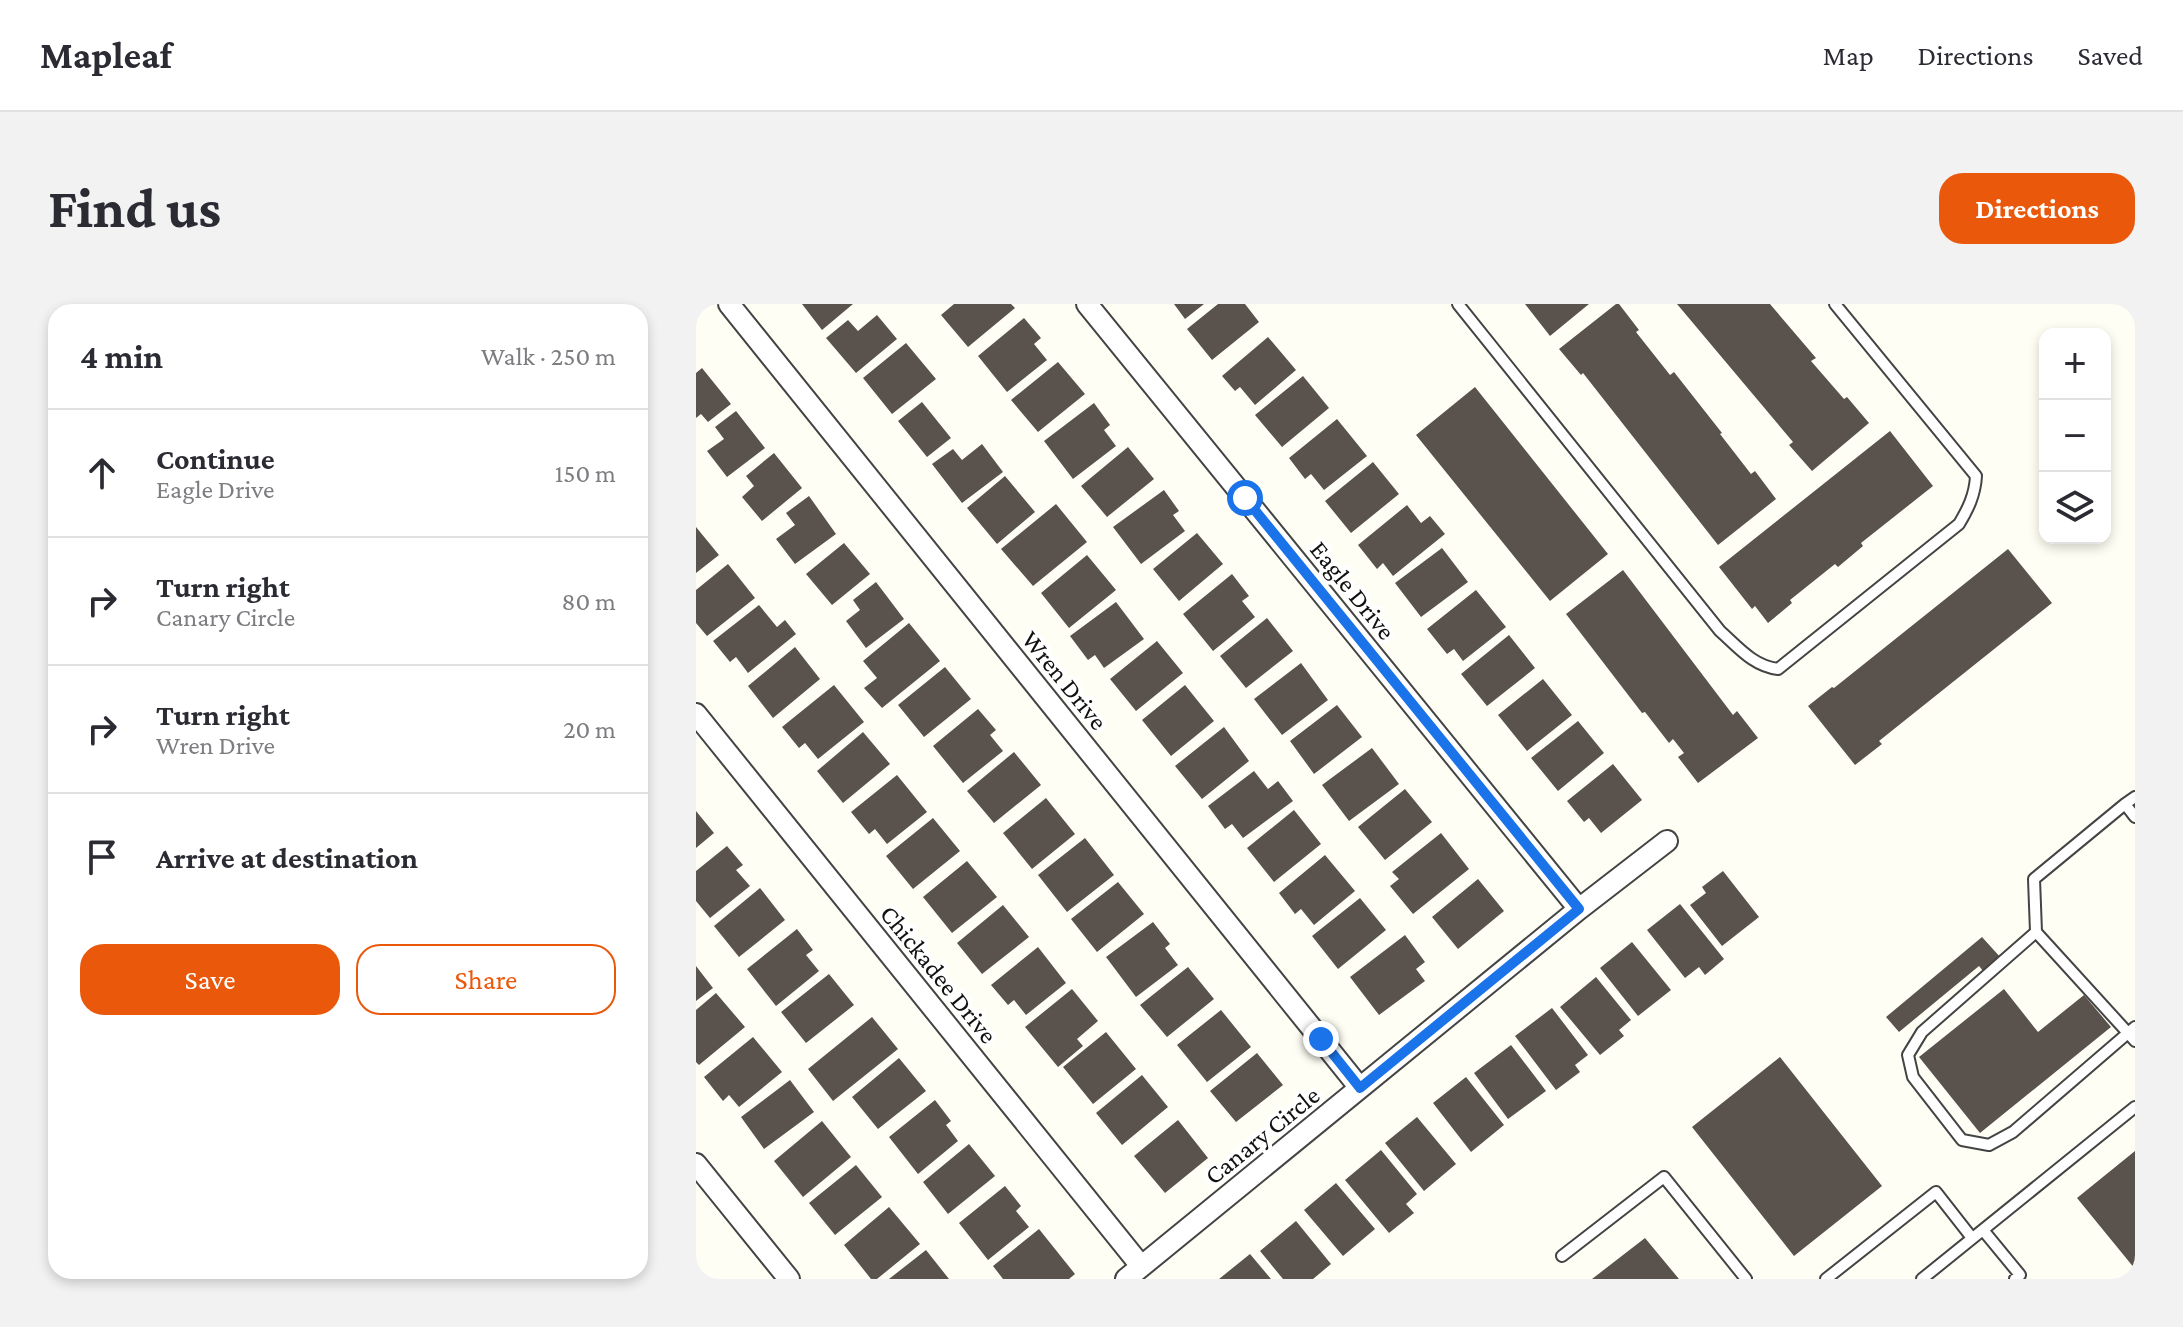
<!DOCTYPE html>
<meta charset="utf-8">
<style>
:root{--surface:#fff;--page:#f2f2f3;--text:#2b2b33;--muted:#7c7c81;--line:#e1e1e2;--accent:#ea580c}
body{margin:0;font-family:"Crimson Pro",serif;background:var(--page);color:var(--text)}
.controls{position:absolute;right:24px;top:24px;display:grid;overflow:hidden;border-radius:16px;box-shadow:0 4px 12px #0003}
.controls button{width:72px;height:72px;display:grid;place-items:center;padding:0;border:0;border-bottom:2px solid var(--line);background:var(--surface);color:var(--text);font:40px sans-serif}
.stop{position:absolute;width:24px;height:24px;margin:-18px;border:6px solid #1a73e8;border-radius:50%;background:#fff}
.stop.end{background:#1a73e8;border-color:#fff;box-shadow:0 2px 8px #0008}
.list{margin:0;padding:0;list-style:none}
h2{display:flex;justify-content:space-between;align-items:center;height:104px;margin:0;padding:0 32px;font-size:34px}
h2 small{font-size:26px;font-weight:400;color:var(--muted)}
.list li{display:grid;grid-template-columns:52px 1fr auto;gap:24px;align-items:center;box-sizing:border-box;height:128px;padding:0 32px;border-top:2px solid var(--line)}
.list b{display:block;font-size:30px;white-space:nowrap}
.list p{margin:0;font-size:26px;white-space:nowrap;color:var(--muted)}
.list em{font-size:26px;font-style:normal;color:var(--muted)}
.actions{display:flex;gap:16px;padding:24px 32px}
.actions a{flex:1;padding:18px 0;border:2px solid var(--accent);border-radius:24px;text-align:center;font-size:28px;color:var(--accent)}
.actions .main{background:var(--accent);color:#fff}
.icon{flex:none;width:44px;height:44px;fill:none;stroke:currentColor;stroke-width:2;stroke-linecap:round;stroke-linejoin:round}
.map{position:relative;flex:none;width:1439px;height:975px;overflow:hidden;border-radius:24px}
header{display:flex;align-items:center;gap:48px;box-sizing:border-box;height:112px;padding:0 40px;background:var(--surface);border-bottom:2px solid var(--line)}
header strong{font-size:38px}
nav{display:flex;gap:44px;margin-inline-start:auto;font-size:28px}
.intro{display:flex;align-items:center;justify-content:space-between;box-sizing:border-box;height:192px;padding:0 48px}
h1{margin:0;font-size:56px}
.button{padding:20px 36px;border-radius:24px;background:var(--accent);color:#fff;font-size:28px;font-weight:700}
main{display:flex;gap:48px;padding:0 48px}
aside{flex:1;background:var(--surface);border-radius:24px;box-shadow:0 4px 12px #0003}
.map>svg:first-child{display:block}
.building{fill:#5a534d}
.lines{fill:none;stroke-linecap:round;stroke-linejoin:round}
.service-casing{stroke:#444;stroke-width:14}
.minor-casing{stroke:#444;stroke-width:24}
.service{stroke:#fff;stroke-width:10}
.minor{stroke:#fff;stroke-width:20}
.route{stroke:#1a73e8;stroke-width:10}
.labels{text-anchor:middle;stroke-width:8;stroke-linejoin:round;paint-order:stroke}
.street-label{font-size:26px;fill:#111;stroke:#fff}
</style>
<header>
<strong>Mapleaf</strong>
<nav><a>Map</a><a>Directions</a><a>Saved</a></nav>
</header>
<div class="intro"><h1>Find us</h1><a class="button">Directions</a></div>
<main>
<aside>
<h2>4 min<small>Walk · 250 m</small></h2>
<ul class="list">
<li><svg class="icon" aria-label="ahead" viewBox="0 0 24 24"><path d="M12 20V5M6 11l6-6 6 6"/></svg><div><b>Continue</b><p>Eagle Drive</p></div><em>150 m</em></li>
<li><svg class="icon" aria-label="right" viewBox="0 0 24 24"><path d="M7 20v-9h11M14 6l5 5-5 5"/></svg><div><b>Turn right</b><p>Canary Circle</p></div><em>80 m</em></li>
<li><svg class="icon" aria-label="right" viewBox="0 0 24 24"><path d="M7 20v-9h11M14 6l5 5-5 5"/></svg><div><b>Turn right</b><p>Wren Drive</p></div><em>20 m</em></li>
<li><svg class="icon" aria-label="arrive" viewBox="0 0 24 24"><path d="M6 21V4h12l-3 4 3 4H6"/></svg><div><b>Arrive at destination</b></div></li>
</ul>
<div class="actions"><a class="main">Save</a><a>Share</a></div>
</aside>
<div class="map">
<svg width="1439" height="975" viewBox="0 0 1439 975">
<rect width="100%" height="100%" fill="#fffef4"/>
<path class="building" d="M106,0h51l-31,26z
M258,0h57l4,4 -47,39 -27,-32z
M478,0h30l-19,15z
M522,0h27l14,18 -47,38 -25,-31z
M829,0h64l-39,32z
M920,0h3l20,26 -3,2 34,43 4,-3 48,61 -2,1 31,40 4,-3 21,28 -58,46 -135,-172 -2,2 -22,-26z
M981,0h93l46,54 -5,3 33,38 3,-2 22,26 -57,48 -23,-26 4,-3z
M181,11l20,24 -41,34 -30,-35 22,-18 10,11z
M328,14l17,20 -7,6 13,16 -40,32 -29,-36z
M572,33l28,33 -41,35 -15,-18 -5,4 -13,-15z
M210,39l30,36 -44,35 -29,-36z
M362,58l27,32 -47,38 -27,-32z
M6,64l29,36 -23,18 -7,-8 -5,4v-45z
M607,72l26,32 -47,39 -27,-32z
M779,83l133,167 -58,47 -134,-166z
M226,98l29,36 -24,19 -29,-36z
M398,99l16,22 -6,5 12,16 -43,33 -29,-38z
M40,107l29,37 -38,29 -20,-26 17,-12 -9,-12z
M641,115l30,37 -43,34 -13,-16 -6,5 -16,-21z
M1194,127l43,55 -72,57 2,3 -25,21 -3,-3 -45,36 2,3 -24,20 -13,-17 -3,3 -33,-42z
M286,140l21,28 -41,31 -30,-39 21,-15 9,11z
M432,143l26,32 -47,38 -26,-31z
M78,149l28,35 -40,33 -20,-24 12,-11 -8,-10z
M677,158l26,32 -48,39 -26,-32z
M309,172l30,36 -38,32 -30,-36z
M468,186l15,21 -6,4 12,16 -44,33 -28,-37z
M113,192l27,38 -41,30 -19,-25 19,-14 -9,-12z
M360,200l31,38 -54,44 -32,-37z
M711,201l14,18 9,-7 15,18 -52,42 -10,-13 -6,6 -19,-24z
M0,223l23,28 -23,18z
M501,229l26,31 -44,37 -26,-32z
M148,239l26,31 -38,31 -26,-31z
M746,244l26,34 -47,35 -26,-34z
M1312,245l44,54 -173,138 3,3 -27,21 -47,-59 24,-19 2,1z
M391,251l29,35 -47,38 -28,-35z
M32,260l27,34 -48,38 -11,-13v-33z
M927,266l110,145 4,-4 21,27 -60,45 -20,-26 6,-4 -11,-14 -4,4 -24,-31 -3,1 -76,-99z
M536,270l17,22 -7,5 13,16 -42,34 -30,-37z
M180,278l28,37 -38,29 -20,-27 14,-11 -7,-10z
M780,286l30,37 -43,34 -9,-12 -7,5 -20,-25z
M420,298l28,37 -40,29 -9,-13 -7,5 -18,-24z
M63,301l18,22 8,-7 11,14 -48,39 -12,-16 -6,5 -17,-21z
M571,314l26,33 -47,37 -26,-32z
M213,319l31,38 -58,47 -18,-20 13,-10 -14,-17z
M813,331l26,33 -48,38 -26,-32z
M461,337l26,32 -47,38 -26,-32z
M99,343l25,32 -47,39 -25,-32z
M605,359l27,37 -46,35 -28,-36z
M249,363l26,32 -47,38 -26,-32z
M847,375l29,36 -45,36 -29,-36z
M138,381l30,37 -46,37 -13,-16 -6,5 -17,-21z
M489,381l29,36 -43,35 -29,-36z
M641,401l25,32 -48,37 -24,-33z
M282,405l18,21 -6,5 13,16 -40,32 -30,-37z
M882,417l26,32 -46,38 -27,-33z
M528,423l25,34 -47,38 -27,-33z
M167,428l27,32 -47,39 -26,-32z
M676,444l27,36 -50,37 -27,-36z
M318,448l27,33 -47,38 -27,-32z
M917,460l29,36 -41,33 -12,-15 -5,4 -17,-21z
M558,467l14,18 10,-8 15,20 -50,37 -11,-14 -7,5 -17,-23z
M201,471l30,37 -40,32 -12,-15 -6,5 -18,-22z
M709,485l27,33 -47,38 -27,-33z
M350,494l29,36 -43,35 -29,-36z
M598,506l27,34 -47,38 -27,-34z
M0,507l18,22 -18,15z
M237,514l27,33 -47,38 -27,-33z
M745,529l28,36 -56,45 -23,-28 9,-7 -7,-7z
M389,534l29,37 -47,37 -29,-37z
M31,542l16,19 -7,5 14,16 -40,32 -14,-17v-30z
M629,551l30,36 -41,34 -13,-16 -6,5 -16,-21z
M271,557l30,36 -45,36 -29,-36z
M1027,567l36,46 -37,29 -32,-41 16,-12 -4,-6z
M782,575l26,32 -46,38 -26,-32z
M422,578l26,32 -47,38 -26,-33z
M64,584l25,32 -46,37 -25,-31z
M664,594l26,32 -48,39 -26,-33z
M984,600l44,55 -19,16 -6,-8 -14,11 -38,-48z
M307,601l26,32 -47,37 -25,-31z
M457,618l17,22 -5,4 13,17 -42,32 -30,-40z
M101,625l16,21 -7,5 13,16 -43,35 -29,-37z
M709,631l20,27 -9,7 9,12 -46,34 -29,-38z
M1286,633l19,21 -17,14 -5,-6 -80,66 -13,-15z
M936,638l39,48 -33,26 -38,-48z
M342,643l28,36 -40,32 -12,-15 -6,5 -17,-20z
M0,662l17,22 -17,13z
M492,663l26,32 -47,38 -27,-32z
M133,670l25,31 -48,38 -25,-31z
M900,673l35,43 -12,10 5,6 -24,19 -40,-48z
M376,685l26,32 -21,18 6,7 -25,21 -33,-40z
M1308,685l34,43 46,-37 27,32 -131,106 -61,-76z
M20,689l29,34 -46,38 -3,-3v-52z
M856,704l36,47 -13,10 5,7 -24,18 -41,-54z
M525,706l30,37 -44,35 -30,-37z
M176,713l26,32 -65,52 -25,-32z
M410,728l30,37 -43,35 -30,-37z
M57,733l29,35 -43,35 -10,-12 -6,6 -19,-24z
M815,741l35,46 -38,28 -34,-46z
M561,749l26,32 -47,37 -26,-31z
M1084,753l102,129 -88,70 -102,-129z
M203,754l27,33 -48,38 -26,-32z
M446,771l26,32 -46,38 -26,-32z
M770,773l38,48 -33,27 -38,-49z
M94,776l24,32 -50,37 -23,-32z
M239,796l16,21 -5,4 12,16 -40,33 -29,-37z
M721,813l39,47 -32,27 -39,-48z
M482,816l30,38 -43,35 -31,-37z
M126,817l29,36 -48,40 -29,-36z
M273,840l26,32 -47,38 -25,-32z
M685,846l36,44 -11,10 8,9 -25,20 -44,-53z
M1439,847v118l-58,-71z
M160,861l26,32 -47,38 -26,-32z
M640,879l39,46 -32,27 -39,-46z
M309,882l16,20 -5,5 13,16 -41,33 -29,-37z
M193,903l31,37 -43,35h-6l-27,-34z
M600,917l35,43 -18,15h-30l-23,-28z
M343,925l36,45 -6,5h-66l-10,-13z
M949,934l34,41h-87z
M230,946l23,29h-60z
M554,950l21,25h-52z"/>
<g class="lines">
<defs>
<path id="service" d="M762,0l262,327c18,16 33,35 58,38l181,-145c9,-15 16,-29 17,-48l-141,-172
M1439,493l-10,7 10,13
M1340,628l92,101 -115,99 -24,13 -27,-5 -49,-63 -5,-22 14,-23 114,-100 -2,-53 91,-75
M1439,723l-7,6 7,8
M1287,926l37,45 -5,4
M866,952l102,-79 82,102
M1130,975l110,-87 36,46
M1226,975l213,-172"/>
<path id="minor" d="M33,0l631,784
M391,0l492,605
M0,410l445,552
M0,860l93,115
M430,975l453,-370 88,-68"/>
</defs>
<use href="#service" class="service-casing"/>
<use href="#minor" class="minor-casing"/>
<use href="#service" class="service"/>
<use href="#minor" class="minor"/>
</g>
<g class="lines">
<path class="route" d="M549,194l334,411 -219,179 -39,-49"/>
</g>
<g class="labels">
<g class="street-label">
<text transform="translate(657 286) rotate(51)" y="9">Eagle Drive</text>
<text transform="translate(369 376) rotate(51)" y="9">Wren Drive</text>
<text transform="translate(243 670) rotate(51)" y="9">Chickadee Drive</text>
<text transform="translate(566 831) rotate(-39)" y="9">Canary Circle</text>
</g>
</g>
</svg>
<div class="controls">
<button>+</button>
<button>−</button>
<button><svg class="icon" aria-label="layers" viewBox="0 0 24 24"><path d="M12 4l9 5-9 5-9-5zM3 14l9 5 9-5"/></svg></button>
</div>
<div class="stop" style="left:549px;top:194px"></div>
<div class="stop end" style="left:625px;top:735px"></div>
</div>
</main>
